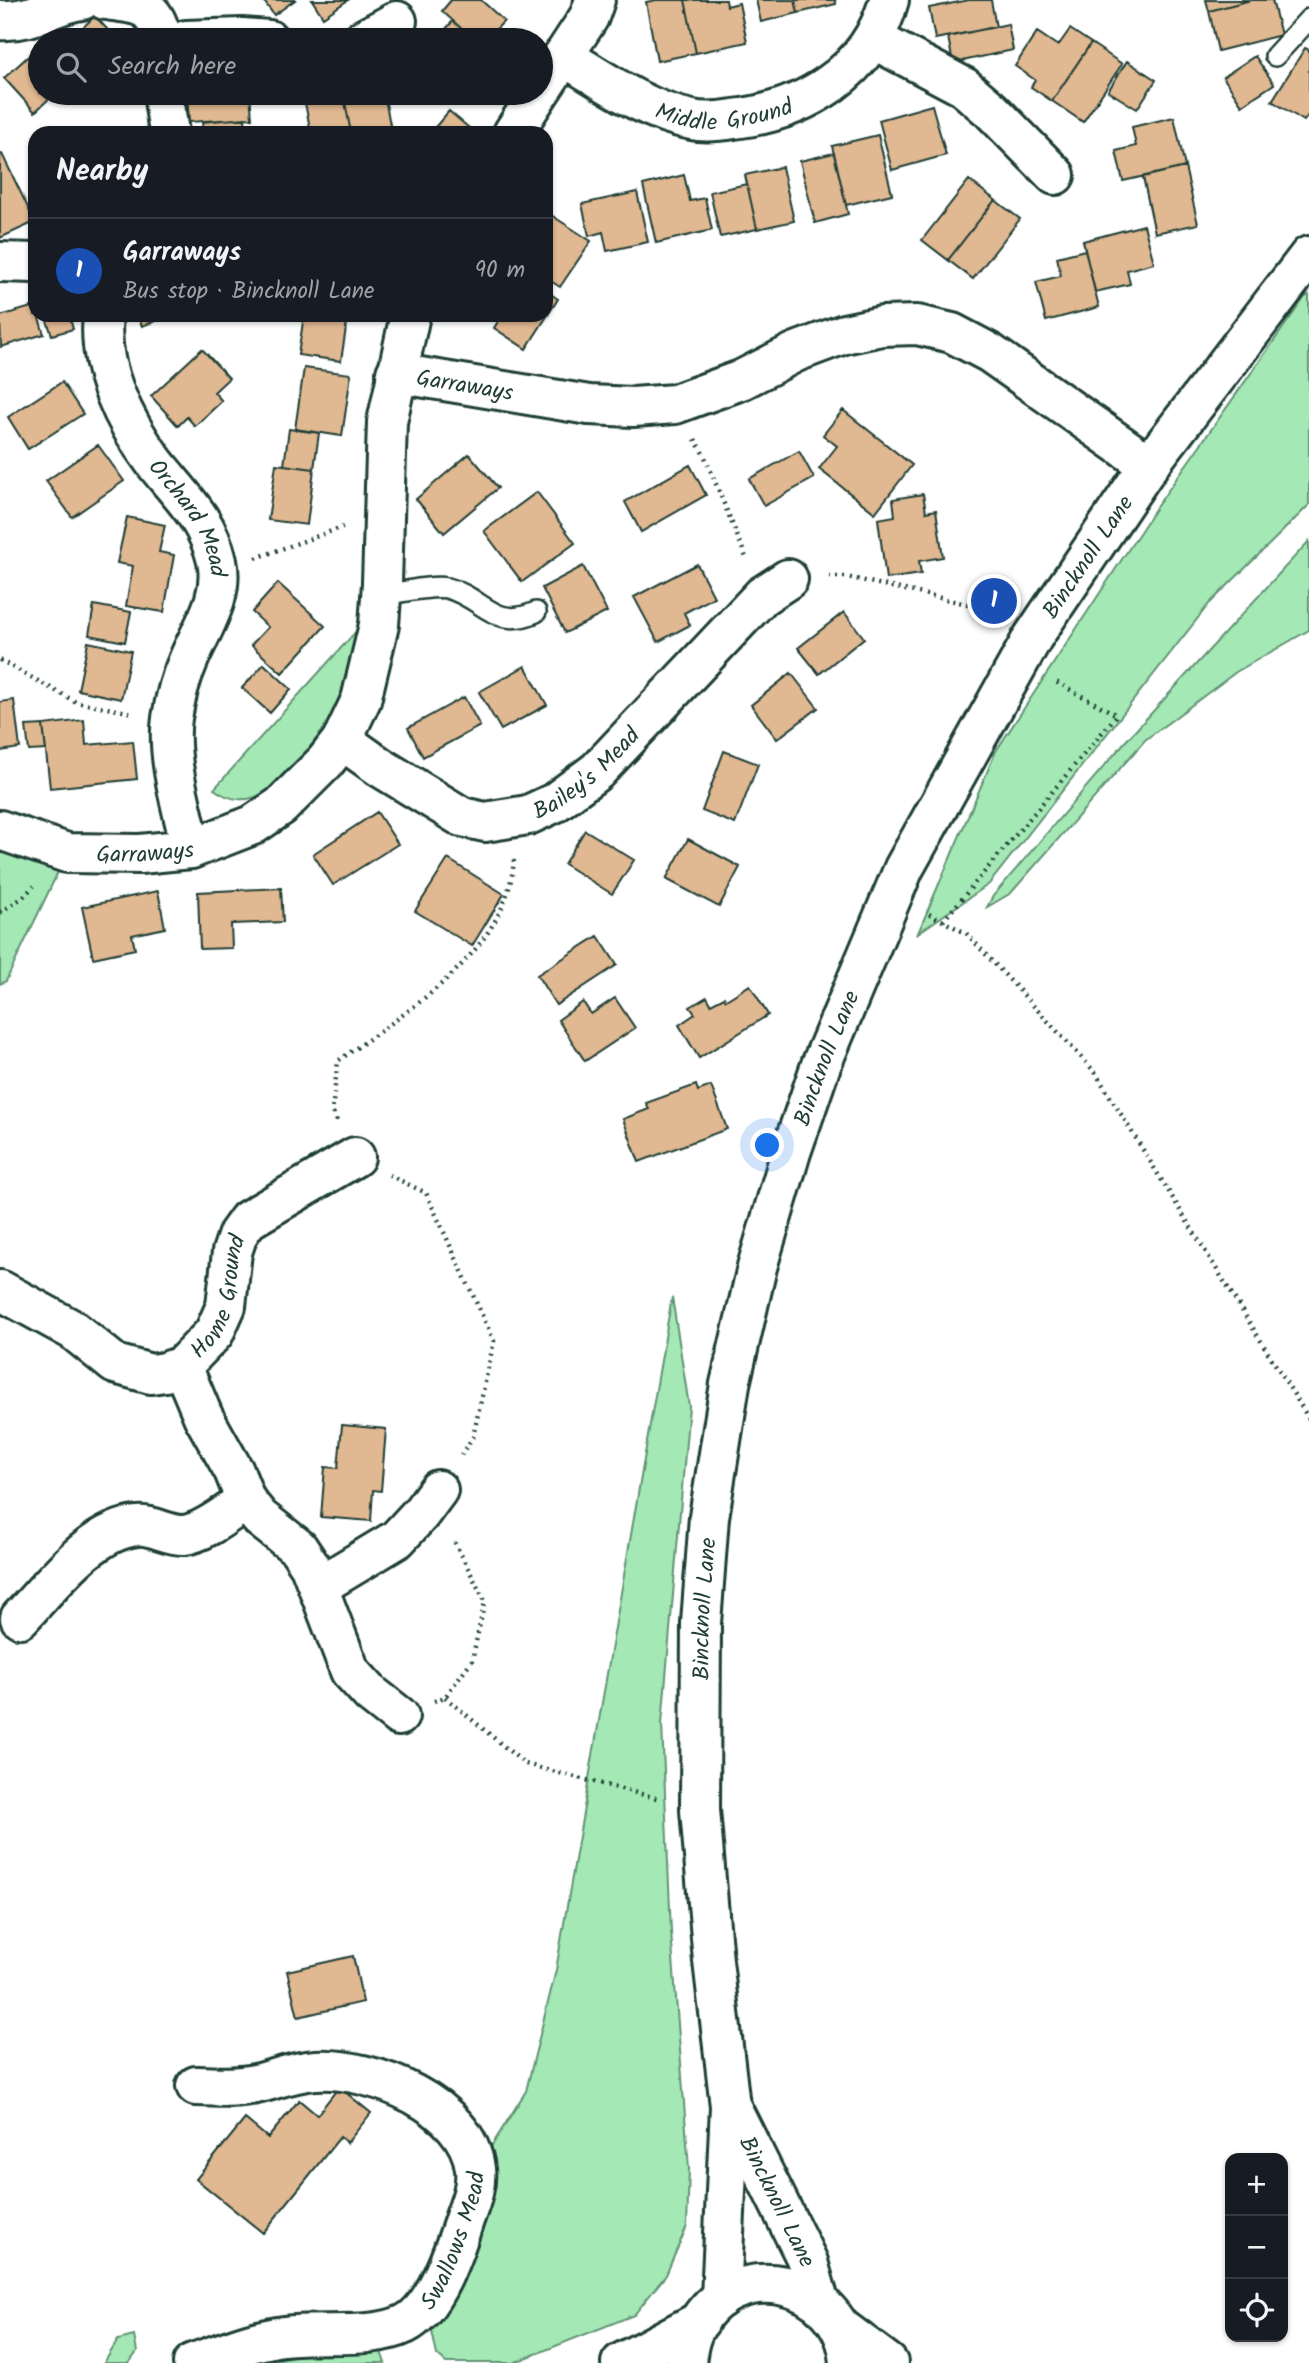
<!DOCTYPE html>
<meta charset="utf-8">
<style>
:root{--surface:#171b24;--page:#20242c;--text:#f1f3f6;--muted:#9ea1a6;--line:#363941;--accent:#92a19f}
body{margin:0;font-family:Kalam,sans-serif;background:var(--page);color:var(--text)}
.controls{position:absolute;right:21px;bottom:21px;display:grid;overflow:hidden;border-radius:14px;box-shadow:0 2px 5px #0004}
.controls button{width:63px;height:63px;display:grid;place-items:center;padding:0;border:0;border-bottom:2px solid var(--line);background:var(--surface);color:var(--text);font:35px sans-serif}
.you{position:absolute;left:768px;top:1146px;width:24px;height:24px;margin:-18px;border:5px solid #fff;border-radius:50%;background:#1a73e8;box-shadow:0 0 0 10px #1a73e833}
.badge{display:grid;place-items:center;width:46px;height:46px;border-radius:50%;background:var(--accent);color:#fff;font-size:23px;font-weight:700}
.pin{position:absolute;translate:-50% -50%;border:4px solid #fff;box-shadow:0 2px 7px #0006}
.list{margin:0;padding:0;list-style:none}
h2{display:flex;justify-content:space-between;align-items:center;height:91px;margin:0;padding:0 28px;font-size:30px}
h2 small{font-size:23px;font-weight:400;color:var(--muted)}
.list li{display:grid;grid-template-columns:46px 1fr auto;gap:21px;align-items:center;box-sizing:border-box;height:105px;padding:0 28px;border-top:2px solid var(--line)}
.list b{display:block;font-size:26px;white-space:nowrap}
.list p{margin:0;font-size:23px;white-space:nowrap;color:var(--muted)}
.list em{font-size:23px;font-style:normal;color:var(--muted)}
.icon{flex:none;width:38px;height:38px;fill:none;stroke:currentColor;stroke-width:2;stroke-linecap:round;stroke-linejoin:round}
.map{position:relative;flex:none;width:1309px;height:2363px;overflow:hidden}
.search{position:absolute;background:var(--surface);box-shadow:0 2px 5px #0004;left:28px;top:28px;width:525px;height:77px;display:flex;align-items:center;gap:18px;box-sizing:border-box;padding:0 24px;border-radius:38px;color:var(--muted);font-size:26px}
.panel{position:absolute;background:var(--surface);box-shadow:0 2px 5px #0004;left:28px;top:126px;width:525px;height:196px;border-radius:21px}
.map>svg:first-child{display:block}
.green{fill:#a4e9b5;stroke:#629374;stroke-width:2}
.building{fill:#e0b891;stroke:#1f3d34;stroke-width:2}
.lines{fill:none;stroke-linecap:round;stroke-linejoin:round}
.service-casing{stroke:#1f3d34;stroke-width:24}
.minor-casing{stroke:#1f3d34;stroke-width:44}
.tertiary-casing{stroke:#1f3d34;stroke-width:44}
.path{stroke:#1f3d34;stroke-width:4.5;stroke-dasharray:2 5;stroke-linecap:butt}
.service{stroke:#fff;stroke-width:19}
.minor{stroke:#fff;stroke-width:38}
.tertiary{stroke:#fff;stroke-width:38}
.labels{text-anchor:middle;stroke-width:5;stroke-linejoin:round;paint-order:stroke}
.street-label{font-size:23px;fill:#1f3d34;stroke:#fff}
</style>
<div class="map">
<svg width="1309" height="2363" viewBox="0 0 1309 2363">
<rect width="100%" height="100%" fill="#fff"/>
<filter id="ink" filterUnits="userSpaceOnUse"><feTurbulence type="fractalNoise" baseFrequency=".0143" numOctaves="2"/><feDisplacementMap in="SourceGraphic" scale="14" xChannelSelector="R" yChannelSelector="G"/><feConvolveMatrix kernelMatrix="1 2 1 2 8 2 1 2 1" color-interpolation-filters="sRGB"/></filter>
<g filter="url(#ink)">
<path class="green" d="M1309,295v210l-100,99 -220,280 -71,49 78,-182 161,-245 148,-209z
M1309,541v89l-73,42 -91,68 -134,153 -24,14 6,-11 131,-153z
M359,628c-6,26 -10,54 -21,79 -12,30 -63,96 -99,92 -10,0 -18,-5 -25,-10z
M0,830l67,23 -61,128 -6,3z
M672,1297l17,109 -27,318 9,208 18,237 -2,57 -21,49 -32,40 -121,48h-67l-9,-8 -6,-28 58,-177 37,-59 30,-121z
M134,2336l3,16 -8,11h-25l14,-23z
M378,2343l7,20h-122l43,-10z"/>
<path class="building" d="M263,0h32l-21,15z
M312,0h36l-25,17z
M451,0h30l23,21 -18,19h-12l-32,-29z
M656,0h29l11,53 -39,8 -11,-59z
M685,0h41l1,6 12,-3 8,39 -51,11z
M756,0h39l3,13 -37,9z
M795,0h40l1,4 -38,9z
M969,0h22l5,27 -61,12 -6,-31z
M1206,0h45l-42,11z
M1251,0h21l9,35 -63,16 -9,-40z
M95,16l22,24h-30l-8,-9z
M453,21l21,19h-38z
M1008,24l5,26 -60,13 -5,-26z
M1070,29l21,14 -39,58 -21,-14 4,-7 -20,-14 22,-34 21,14z
M79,31l8,9h-18z
M1091,43l31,21 -39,58 -31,-21z
M1305,48l4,2v64l-5,7 -32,-20z
M33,52l7,7v34h15l-20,19 -31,-34z
M1255,56l19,28 -32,21 -19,-28z
M1127,61l29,19 -19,29 -29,-18z
M187,93h63l2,25 -63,4z
M365,93h19l7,37 -18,3h-22l-7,-36z
M344,97l7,36h-40l-6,-30z
M932,105l14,50 -54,15 -13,-50z
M449,111l26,22h-45z
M1174,117l11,50 -62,14 -7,-30 20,-5 -4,-19z
M245,118l1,15h-43l-1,-11z
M878,135l14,59 -46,11 -14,-59z
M834,153l14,61 -33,9 -15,-62z
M2,154l33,68 -35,16v-83z
M782,167l12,54 -37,8 -12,-54z
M1185,167l13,57 -43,9 -12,-56z
M684,175l6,26 15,-3 7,32 -56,13 -13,-58z
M969,180l26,20 -47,60 -26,-20z
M747,184l10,45 -37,8 -10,-45z
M637,192l11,50 -41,9 -4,-19 -14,4 -7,-32z
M995,200l25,19 -47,60 -25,-19z
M551,215l40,26 -31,46 -14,-9v-56z
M1144,225l10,38 -27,7 3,14 -35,8 -12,-51z
M1085,250l14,57 -53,14 -10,-39 25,-6 -4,-19z
M546,291l12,8 -32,50 -32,-21 8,-13h44z
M35,306v9h3l6,19 -43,13 -1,-31z
M45,315h24l4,14 -21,6z
M137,315h35l-30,11z
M304,315h44l-7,46 -43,-6z
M202,349l27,29 -15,14 8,9 -27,25 -8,-9 -9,9 -27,-30z
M304,368l47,6 -9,62 -47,-7z
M62,382l21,32 -55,35 -20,-32z
M843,410l69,55 -37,48 -56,-44 18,-23 -14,-11z
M289,429l30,4 -5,36 -30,-4z
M98,445l26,36 -52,36 -26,-36z
M799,451l15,27 -50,28 -15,-27z
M469,454l29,34 -54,45 -28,-34z
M276,464l38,5 -7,56 -39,-5z
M690,465l16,30 -65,37 -16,-30z
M537,492l38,51 -53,39 -38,-51z
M923,494l3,18 10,-2 7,47 -24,4 2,13 -35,5 -8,-60 17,-3 -2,-17z
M127,517l38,8 -6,27 15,3 -10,57 -38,-6 7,-40 -16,-3z
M697,564l17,33 -30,16 6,12 -32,17 -24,-45z
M583,566l24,46 -42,21 -23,-45z
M278,583l47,43 -43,47 -31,-28 17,-18 -16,-15z
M94,605l37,7 -6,30 -36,-7z
M844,612l20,26 -45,36 -21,-26z
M88,642l43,9 -10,48 -43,-9z
M264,664l27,25 -21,24 -28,-25z
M525,666l22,39 -46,25 -22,-38z
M791,673l27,35 -41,31 -26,-34z
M464,697l16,29 -57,31 -15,-29z
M14,700l6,48 -20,3v-49z
M84,720l2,25 47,-4 4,38 -87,9 -7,-63z
M43,725l3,25 -17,1 -3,-25z
M724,751l34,13 -23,60 -33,-13z
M377,812l21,32 -65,41 -20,-31z
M585,830l49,30 -22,34 -48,-30z
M688,839l52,28 -21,40 -53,-28z
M448,859l56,35 -32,52 -57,-35z
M281,888l2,34 -52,2 1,24 -32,1 -2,-57z
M158,891l7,37 -33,7 3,14 -42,9 -11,-51z
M598,936l19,29 -61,40 -19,-30z
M750,985l18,30 -69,43 -20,-33 16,-11 -5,-7 17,-10 4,7 13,-7 2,3z
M615,998l20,30 -50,33 -27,-41 25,-18 8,12z
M696,1085l2,6 13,-5 16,43 -88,33 -16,-43 26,-10 -3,-6z
M342,1425l44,4 -5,62 -8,-1 -2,31 -50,-4 4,-50 13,1z
M353,1956l10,46 -65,15 -11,-46z
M339,2087l32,26 -24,30 -7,-6 -77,96 -67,-54 49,-60 23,19 31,-38 18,15z"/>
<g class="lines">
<defs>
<path id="service" d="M1275,56l34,-37
M382,595c17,-2 49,-10 65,-7 36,9 47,43 89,24"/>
<g id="minor">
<path d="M105,0c34,4 50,3 57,40"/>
<path d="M0,20c35,2 51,-16 82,-20"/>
<path d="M873,39l91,48 27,23 64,65"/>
<path d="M186,40l56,-2 27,2"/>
<path d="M362,40l35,-19"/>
<path id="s1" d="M563,56c40,24 82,55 129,64 13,3 29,1 42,-1 70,-8 136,-47 155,-119"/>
<path d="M541,90l48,-73 6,-17"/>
<path d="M163,93l6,40"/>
<path d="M513,133l26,-40"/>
<path d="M0,262l35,1"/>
<path id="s2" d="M103,315c-6,52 21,107 52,148 26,33 52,55 62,98 8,36 -16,68 -29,100 -8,18 -13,38 -16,57 -6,40 11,92 19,131"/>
<path id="s3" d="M396,373l193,32 44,2 42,-3 66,-24 55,-28 48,-18 38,-8 35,-1 35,8 38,20 159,112"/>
<path id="s4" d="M342,740l38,27 82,50 23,5 43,-7 26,-12 43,-32 165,-175 26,-17"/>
<path id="s5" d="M0,830l67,23 73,1 51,-5 62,-24 28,-19 44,-44 17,-22 19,-40 18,-75 3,-42 5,-161 23,-107"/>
<path id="s6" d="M0,1290l73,40 42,34 36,10 14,-2 17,-6 32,-33 12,-27 6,-54 6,-18 10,-14 107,-63"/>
<path d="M182,1366l21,50 31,55 12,30 14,17 38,30 12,18 40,105 21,23 28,22"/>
<path d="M319,1586l78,-47 24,-26 17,-23"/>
<path d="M20,1618c30,-31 71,-88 117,-92 15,-2 32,10 47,9 20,-2 46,-24 62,-34"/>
<path d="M841,2328l47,35"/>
<path id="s7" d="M193,2363c30,-10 59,-23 91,-27 37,-5 88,4 121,-12 30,-15 49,-73 59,-104 6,-17 13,-33 11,-51 -7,-64 -103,-102 -159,-99 -20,1 -37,8 -56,13 -21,5 -42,4 -64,3"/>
</g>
<g id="tertiary">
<path id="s8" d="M732,2109l76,153 11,39"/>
<path id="s9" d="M721,2298l9,-192 -17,-145 -13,-151 1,-187 8,-106 21,-133 27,-117 34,-115 30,-87 83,-197 129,-231 116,-172 160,-209"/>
<path d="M621,2363l79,-42"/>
<path d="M686,2363c1,-10 3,-22 7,-31 37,-80 151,-54 157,31"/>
</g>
</defs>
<use href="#service" class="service-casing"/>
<use href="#minor" class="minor-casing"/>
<use href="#tertiary" class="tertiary-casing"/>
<path class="path" d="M695,439l10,18 42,103
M256,558l87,-31
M829,577h18l147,33 6,5
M0,660l76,42 57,11
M0,912l22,-14 12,-12
M929,914l37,19 129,139 214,347
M943,921l174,-206 -63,-34
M337,1121l-5,-11 6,-49c69,-50 171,-109 176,-203
M389,1175l37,18 68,148 -21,96 -14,21
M445,1697l80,67 135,35
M434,1701l11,-4 27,-37 13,-59 -32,-62"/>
<use href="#service" class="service"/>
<use href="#minor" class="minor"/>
<use href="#tertiary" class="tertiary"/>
</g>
</g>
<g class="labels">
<g class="street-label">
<text dy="8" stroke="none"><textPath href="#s1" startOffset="177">Middle Ground</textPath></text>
<text dy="8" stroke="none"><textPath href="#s3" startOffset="70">Garraways</textPath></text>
<text dy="8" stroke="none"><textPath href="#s2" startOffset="226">Orchard Mead</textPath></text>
<text dy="8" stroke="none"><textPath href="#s9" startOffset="1825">Bincknoll Lane</textPath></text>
<text dy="8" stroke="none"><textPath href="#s4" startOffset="282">Bailey's Mead</textPath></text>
<text dy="8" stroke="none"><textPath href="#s5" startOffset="149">Garraways</textPath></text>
<text dy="8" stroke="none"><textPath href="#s9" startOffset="1258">Bincknoll Lane</textPath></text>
<text dy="8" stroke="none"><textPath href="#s6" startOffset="289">Home Ground</textPath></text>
<text dy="8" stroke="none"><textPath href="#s9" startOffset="691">Bincknoll Lane</textPath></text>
<text dy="8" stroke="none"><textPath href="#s8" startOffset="103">Bincknoll Lane</textPath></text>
<text dy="8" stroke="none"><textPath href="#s7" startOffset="317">Swallows Mead</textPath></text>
</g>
</g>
</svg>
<div class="controls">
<button>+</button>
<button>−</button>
<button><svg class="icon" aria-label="locate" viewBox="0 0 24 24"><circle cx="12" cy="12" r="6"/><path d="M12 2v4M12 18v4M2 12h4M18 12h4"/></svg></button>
</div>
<div class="you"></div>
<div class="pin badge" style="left:994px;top:601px;background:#1a4fb4">1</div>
<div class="search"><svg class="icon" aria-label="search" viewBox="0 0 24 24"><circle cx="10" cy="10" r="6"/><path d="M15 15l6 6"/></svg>Search here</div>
<section class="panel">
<h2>Nearby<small></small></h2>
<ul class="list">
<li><span class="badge" style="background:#1a4fb4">1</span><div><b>Garraways</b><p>Bus stop · Bincknoll Lane</p></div><em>90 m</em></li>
</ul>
</section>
</div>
